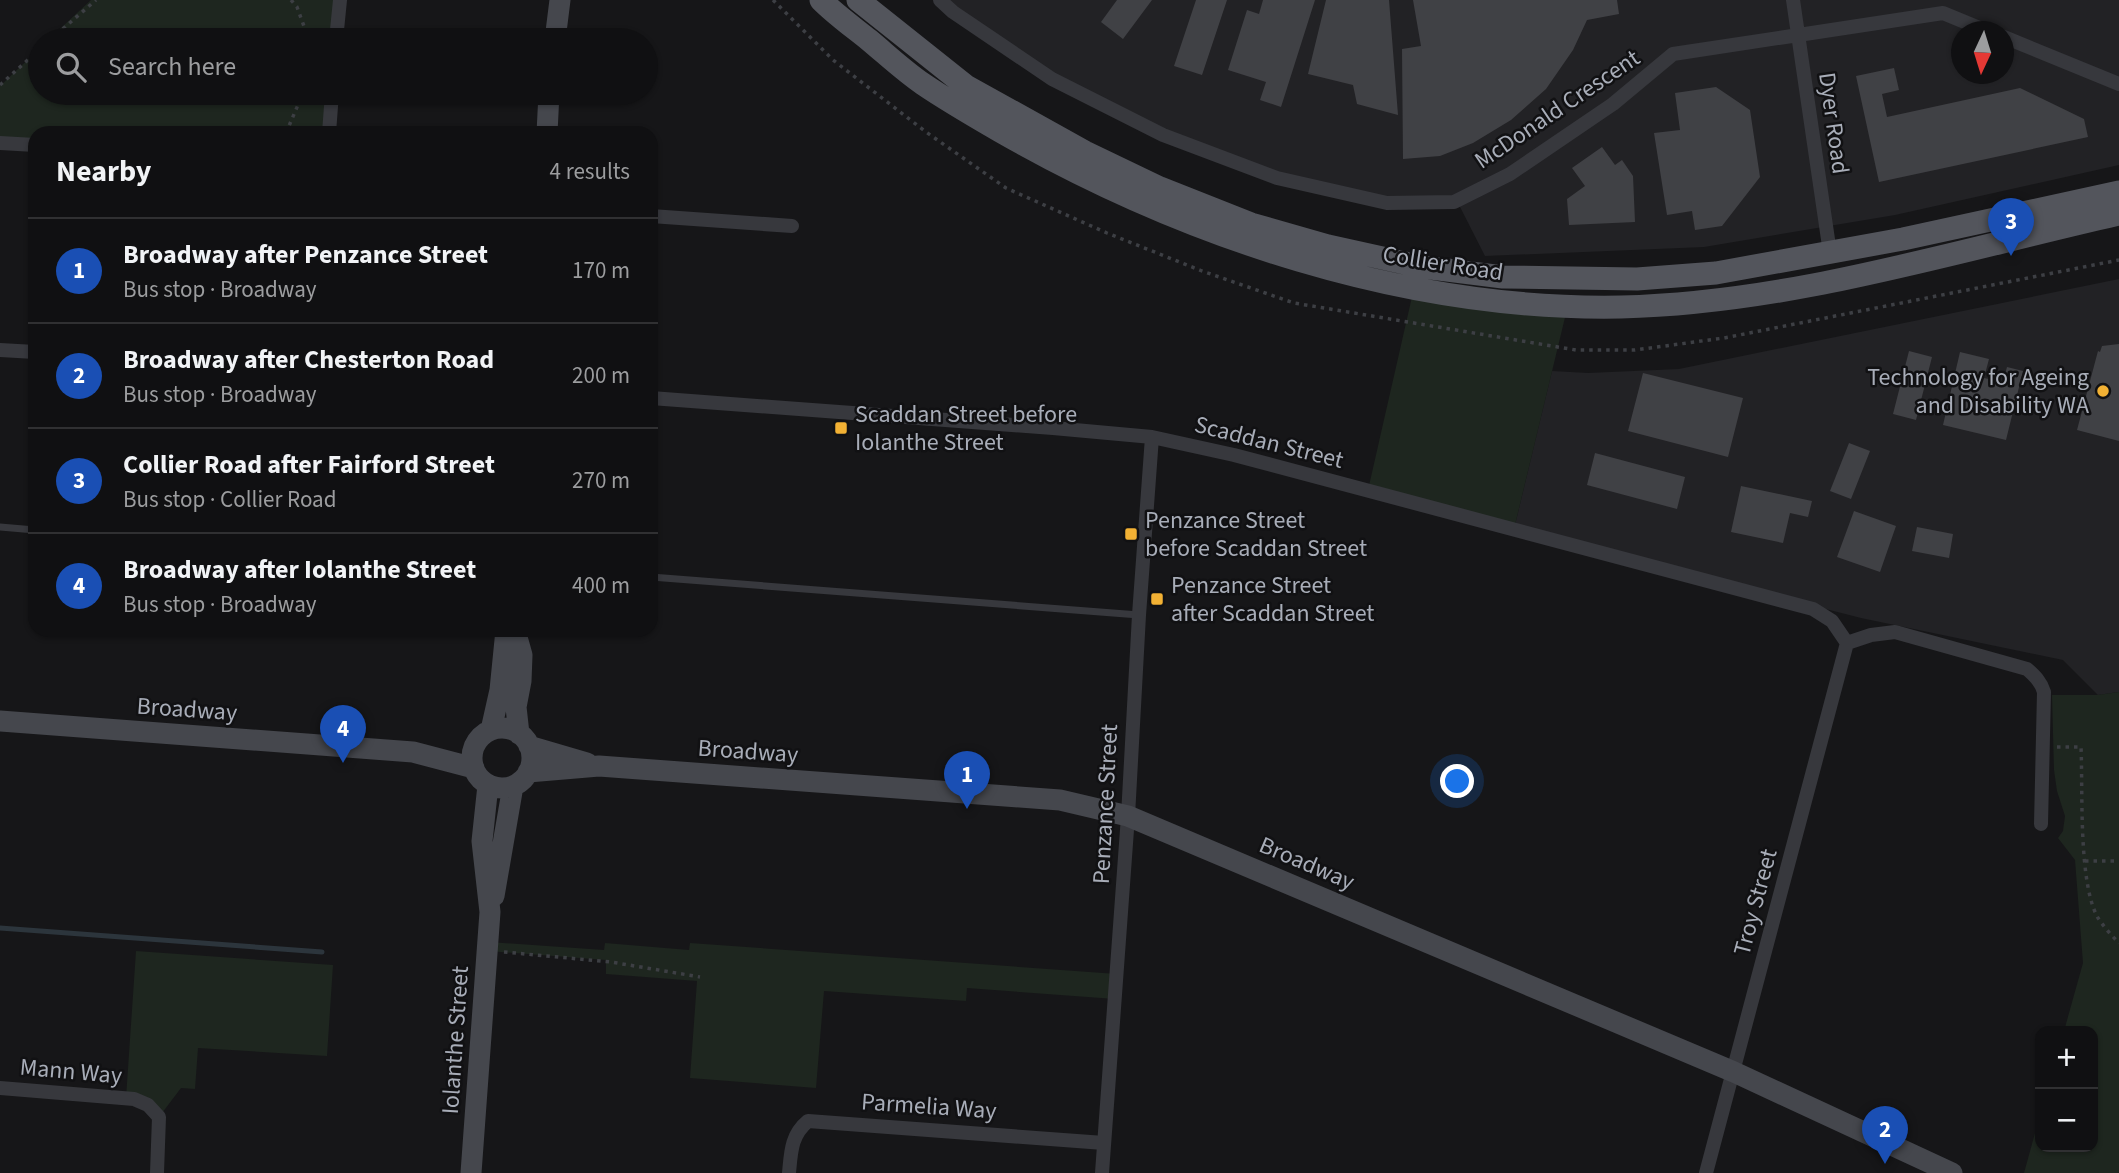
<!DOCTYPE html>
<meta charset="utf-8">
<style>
:root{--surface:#101012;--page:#19191b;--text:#f1f3f6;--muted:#9c9d9f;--line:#303032;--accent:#b45309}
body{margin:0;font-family:"Source Sans 3",sans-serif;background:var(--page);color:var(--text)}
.controls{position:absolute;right:21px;bottom:21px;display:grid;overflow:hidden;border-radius:14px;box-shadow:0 2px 5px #0004}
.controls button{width:63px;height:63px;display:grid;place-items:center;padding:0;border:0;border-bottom:2px solid var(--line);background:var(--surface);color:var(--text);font:35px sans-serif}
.compass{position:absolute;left:1951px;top:21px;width:63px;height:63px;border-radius:50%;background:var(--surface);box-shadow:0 2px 5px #0004;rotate:184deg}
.you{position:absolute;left:1458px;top:782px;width:24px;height:24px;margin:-18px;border:5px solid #fff;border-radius:50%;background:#1a73e8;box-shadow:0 0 0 10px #1a73e833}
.badge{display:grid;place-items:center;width:46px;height:46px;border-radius:50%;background:var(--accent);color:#fff;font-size:23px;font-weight:700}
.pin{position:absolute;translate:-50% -58px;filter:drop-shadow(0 2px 4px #0008)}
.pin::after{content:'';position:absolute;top:37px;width:24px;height:21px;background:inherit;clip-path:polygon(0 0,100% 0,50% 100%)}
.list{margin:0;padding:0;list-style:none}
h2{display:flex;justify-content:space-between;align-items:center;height:91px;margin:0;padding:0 28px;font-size:30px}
h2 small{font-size:23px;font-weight:400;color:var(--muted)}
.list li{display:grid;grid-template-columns:46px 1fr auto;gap:21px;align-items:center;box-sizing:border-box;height:105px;padding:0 28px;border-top:2px solid var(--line)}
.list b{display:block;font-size:26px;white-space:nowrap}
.list p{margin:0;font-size:23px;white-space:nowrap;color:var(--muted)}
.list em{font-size:23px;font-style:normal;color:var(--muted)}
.icon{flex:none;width:38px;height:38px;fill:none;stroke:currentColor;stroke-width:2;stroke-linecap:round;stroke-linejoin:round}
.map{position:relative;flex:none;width:2119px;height:1173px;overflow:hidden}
.search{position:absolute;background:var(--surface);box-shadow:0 2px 5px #0004;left:28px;top:28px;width:630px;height:77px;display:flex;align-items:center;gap:18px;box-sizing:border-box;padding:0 24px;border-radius:38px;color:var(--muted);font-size:26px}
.panel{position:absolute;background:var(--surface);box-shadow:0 2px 5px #0004;left:28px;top:126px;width:630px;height:511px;border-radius:21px}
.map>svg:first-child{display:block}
.built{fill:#222225;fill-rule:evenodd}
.green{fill:#1e261f}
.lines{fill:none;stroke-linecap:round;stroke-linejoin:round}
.stream{stroke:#2c353c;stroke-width:5}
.building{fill:#404145}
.path{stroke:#3d3f44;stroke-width:3.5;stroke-dasharray:3.5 5;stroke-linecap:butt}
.lane{stroke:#37383d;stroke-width:7}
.street{stroke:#37383d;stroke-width:14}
.secondary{stroke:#45474d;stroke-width:21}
.primary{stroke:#53555c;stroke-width:23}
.poi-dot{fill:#f2b134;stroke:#111113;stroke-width:2.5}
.labels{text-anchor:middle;stroke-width:5;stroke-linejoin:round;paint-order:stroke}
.street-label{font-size:24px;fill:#a8adb8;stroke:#111113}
.poi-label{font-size:24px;fill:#a8adb8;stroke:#111113;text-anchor:start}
</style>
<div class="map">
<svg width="2119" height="1173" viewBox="0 0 2119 1173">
<rect width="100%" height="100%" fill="#161618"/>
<path class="built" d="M938,0h1181v165l-224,50 -191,32 -219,9 -27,-53h-74l-107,-24 -227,-100zM1962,32h42v42h-42z
M2119,279v413l-21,3 -35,-35 -202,-42 -347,-89 38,-158 36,2 91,-4z"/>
<path class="green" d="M91,0h249l-4,40h-288z
M40,48v45h292l-3,40h-294v12l-35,-2v-57z
M1414,288l154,17 -54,224 -146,-39z
M2119,692v481h-95l16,-58v32h53v-116h-29l19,-68 -8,-103 -17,-22 5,-7 2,-15 -8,-25 -3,-21 -2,-75h46z
M489,942l115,8 1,-7 84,7 1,-7 427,31 -2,25 -148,-11 -1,13 -142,-10 -8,97 -126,-10 7,-97 -91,-7v-14l-118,-9z
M136,951l197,14 -6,91 -129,-8 -3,41 -14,-1 -22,29 -33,-19z"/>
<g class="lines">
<path class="stream" d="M0,928l322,24"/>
</g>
<path class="building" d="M1117,0h35l-29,39 -22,-17z
M1196,0h31l-25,75 -28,-9z
M1263,0h52l-34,107 -21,-7 6,-18 -38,-12 19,-60 12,4z
M1326,0h63l9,115 -41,-11 -4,-19 -45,-11z
M1413,0h204l2,14 -32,6 -14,30 -27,39 -35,31 -38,23 -33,13 -37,3 -1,-110 19,-3z
M1894,68l5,22 -17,4 5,23 133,-29 64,31 4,18 -209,45 -23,-106z
M1716,87l34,23 10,67 -38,49 -27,4 -3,-19 -25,4 -13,-82 26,-3 -5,-37z
M1602,147l13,18 7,-5 11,16 2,46 -66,3 -2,-26 18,-13 -13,-18z
M2119,344v97l-42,-11 21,-79 2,1 2,-6z
M1909,351l23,6 -16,63 -23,-6z
M1960,352l29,7 -5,19 19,4 4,-15 16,4 -17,69 -63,-15z
M1643,373l100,25 -15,59 -100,-26z
M1849,443l21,8 -19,48 -21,-8z
M1595,453l90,24 -8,32 -90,-24z
M1741,486l71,15 -4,16 -18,-4 -7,30 -52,-11z
M1854,511l42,15 -16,46 -43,-15z
M1917,527l36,7 -4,24 -37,-7z"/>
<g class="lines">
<path class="path" d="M291,0l6,7 12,33
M773,0l60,60 93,72 80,56 101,45 95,38 92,32 282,47h59l89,-12 395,-78
M50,40l46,-40
M0,85l40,-36
M276,93l9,6 32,2
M286,133l17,-40
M2057,747h24c2,42 -3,136 17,171 6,9 14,18 21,25
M2085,861h34
M504,952l107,10 89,15"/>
<path class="lane" d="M0,527l35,3
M651,577l488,38"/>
<path class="street" d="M940,0l13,12 99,67 111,56 114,43 110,25 67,-1 56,-28 103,-70 60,-50 270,-41 46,19
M1793,0l37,253
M2004,37l115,47
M336,40l4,-40
M329,133l3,-40
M0,143l35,2
M651,216l141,10
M0,350l35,2
M651,398l402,30 99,9 82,18 579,154 19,12 15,22
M1847,643l24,-8 24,-3 132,37c8,7 14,13 17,23l-3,132
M0,1088l134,11 14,6 11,12 -2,56
M789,1173c2,-21 2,-38 19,-52l296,22
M1102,1173l26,-357 11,-201 13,-178
M1706,1173l141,-530"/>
<path class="secondary" d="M555,40l5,-40
M547,133l2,-40
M515,630l7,25 -1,26 -5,26 3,27
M0,721l413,31 61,16
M472 758a30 30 0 1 1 60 0a30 30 0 1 1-60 0Z
M491,730l9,-40 6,-60
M529,746l58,17
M528,772l71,-6 461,34 68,16 606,256 218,101
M494,896l19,-110
M471,1173l19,-261 -8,-71 6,-56"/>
<path class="primary" d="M821,0c15,15 32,27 48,40 18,15 35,31 54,44 25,17 51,32 77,47 185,106 406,180 621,176 170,-4 334,-56 498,-93
M858,0l108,86 119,66 75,36 91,36 77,22 95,21 80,10 134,2 79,-6 187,-34 216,-47"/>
</g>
<g class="poi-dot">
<circle cx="2103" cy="391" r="7"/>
<rect x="834" y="421" width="14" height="14" rx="3.5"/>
<rect x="1124" y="527" width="14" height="14" rx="3.5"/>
<rect x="1150" y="592" width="14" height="14" rx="3.5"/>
</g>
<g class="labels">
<g class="street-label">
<text transform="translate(1557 109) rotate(-34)" y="8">McDonald Crescent</text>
<text transform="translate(1834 123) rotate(82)" y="8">Dyer Road</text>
<text transform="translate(1443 263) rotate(9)" y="8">Collier Road</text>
<text transform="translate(1269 442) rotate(14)" y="8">Scaddan Street</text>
<text transform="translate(187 709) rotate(4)" y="8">Broadway</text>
<text transform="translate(748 751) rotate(4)" y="8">Broadway</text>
<text transform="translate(1105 804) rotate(-87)" y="8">Penzance Street</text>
<text transform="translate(1307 863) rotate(23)" y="8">Broadway</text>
<text transform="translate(1755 902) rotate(-75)" y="8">Troy Street</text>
<text transform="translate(455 1040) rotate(-86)" y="8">Iolanthe Street</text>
<text transform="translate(71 1071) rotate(5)" y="8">Mann Way</text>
<text transform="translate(929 1106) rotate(4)" y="8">Parmelia Way</text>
</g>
<g class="poi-label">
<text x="2089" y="385" text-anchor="end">Technology for Ageing<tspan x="2089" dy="28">and Disability WA</tspan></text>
<text x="855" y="422">Scaddan Street before<tspan x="855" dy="28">Iolanthe Street</tspan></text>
<text x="1145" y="528">Penzance Street<tspan x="1145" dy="28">before Scaddan Street</tspan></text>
<text x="1171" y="593">Penzance Street<tspan x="1171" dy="28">after Scaddan Street</tspan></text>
</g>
</g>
</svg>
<div class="controls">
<button>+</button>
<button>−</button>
</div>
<svg class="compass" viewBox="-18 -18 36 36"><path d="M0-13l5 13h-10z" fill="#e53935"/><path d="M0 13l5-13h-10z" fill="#9c9d9f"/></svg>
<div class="you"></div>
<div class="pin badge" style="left:967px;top:809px;background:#1a4fb4">1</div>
<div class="pin badge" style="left:1885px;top:1164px;background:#1a4fb4">2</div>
<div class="pin badge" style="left:2011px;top:256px;background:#1a4fb4">3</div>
<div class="pin badge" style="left:343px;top:763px;background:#1a4fb4">4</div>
<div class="search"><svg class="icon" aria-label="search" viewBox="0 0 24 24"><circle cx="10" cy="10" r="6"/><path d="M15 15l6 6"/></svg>Search here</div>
<section class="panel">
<h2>Nearby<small>4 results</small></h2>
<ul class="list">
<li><span class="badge" style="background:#1a4fb4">1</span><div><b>Broadway after Penzance Street</b><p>Bus stop · Broadway</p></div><em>170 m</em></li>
<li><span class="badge" style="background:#1a4fb4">2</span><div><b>Broadway after Chesterton Road</b><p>Bus stop · Broadway</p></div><em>200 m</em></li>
<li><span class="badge" style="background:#1a4fb4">3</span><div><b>Collier Road after Fairford Street</b><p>Bus stop · Collier Road</p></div><em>270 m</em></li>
<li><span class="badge" style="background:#1a4fb4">4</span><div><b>Broadway after Iolanthe Street</b><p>Bus stop · Broadway</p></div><em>400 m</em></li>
</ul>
</section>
</div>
